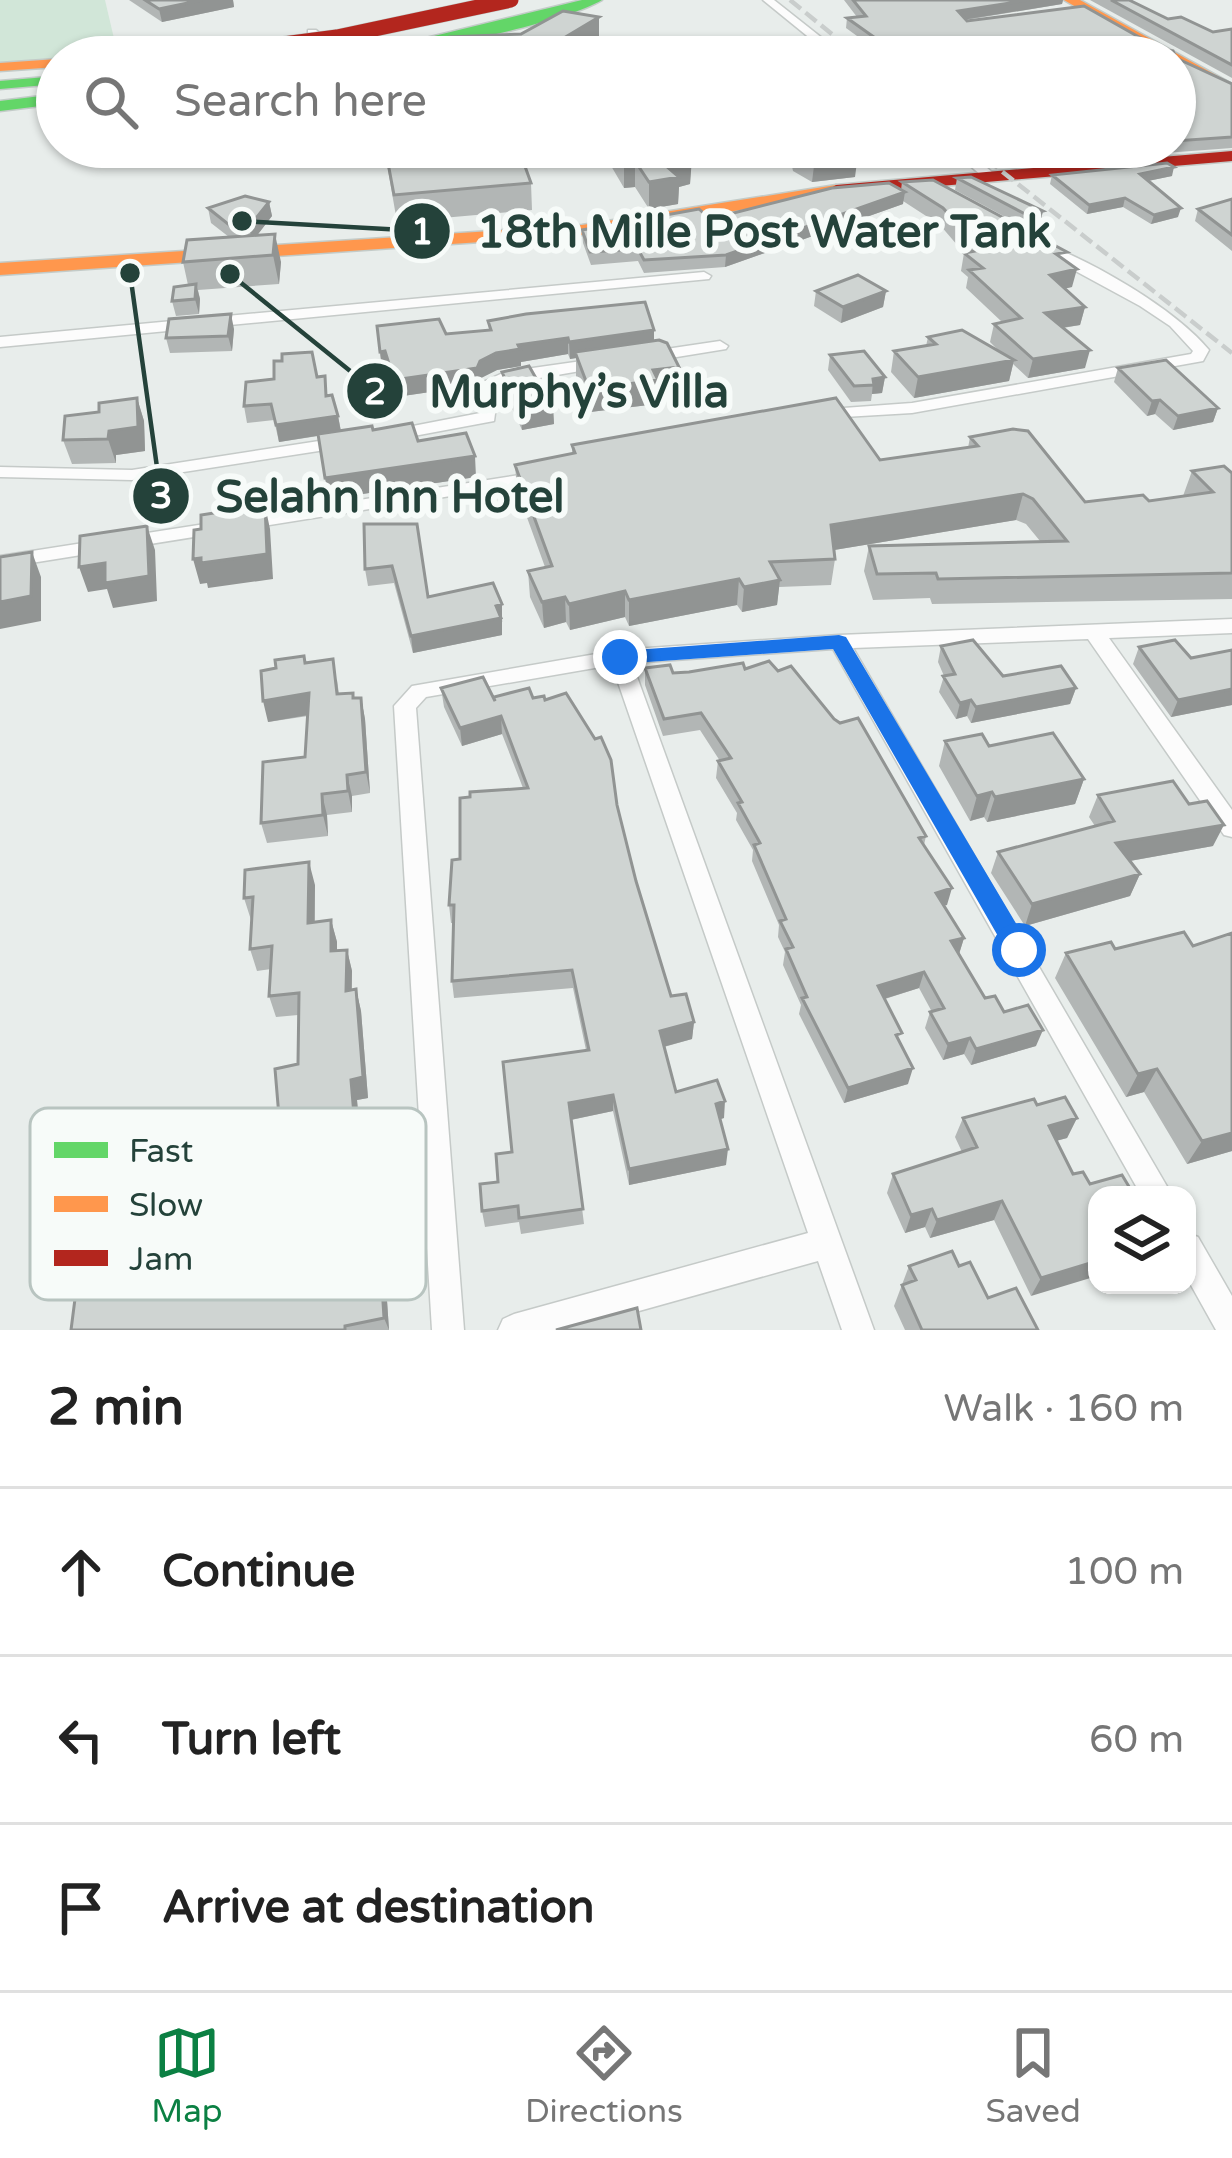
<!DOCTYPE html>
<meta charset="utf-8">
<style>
:root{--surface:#fff;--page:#f6f6f6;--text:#222;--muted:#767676;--line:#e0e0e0;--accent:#0b8043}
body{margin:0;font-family:"Varela Round",sans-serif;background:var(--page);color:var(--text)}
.controls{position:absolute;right:36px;bottom:36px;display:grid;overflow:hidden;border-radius:24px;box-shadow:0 3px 9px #0004}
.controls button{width:108px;height:108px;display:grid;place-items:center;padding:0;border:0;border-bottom:3px solid var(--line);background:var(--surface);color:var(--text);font:60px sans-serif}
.stop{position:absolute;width:36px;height:36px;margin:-27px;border:9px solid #1a73e8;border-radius:50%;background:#fff}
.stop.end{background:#1a73e8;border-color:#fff;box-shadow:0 3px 12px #0008}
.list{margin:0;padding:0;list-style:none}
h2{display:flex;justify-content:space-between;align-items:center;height:156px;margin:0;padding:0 48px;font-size:51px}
h2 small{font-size:39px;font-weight:400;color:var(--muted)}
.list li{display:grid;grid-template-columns:78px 1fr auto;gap:36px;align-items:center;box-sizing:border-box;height:168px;padding:0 48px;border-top:3px solid var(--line)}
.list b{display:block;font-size:45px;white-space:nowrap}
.list em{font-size:39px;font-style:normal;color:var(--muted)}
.icon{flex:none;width:66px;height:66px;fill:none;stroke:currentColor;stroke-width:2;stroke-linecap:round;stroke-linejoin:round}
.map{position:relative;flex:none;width:1232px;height:1330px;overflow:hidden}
.search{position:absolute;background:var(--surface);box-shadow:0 3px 9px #0004;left:36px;right:36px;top:36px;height:132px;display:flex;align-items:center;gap:30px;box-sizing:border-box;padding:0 42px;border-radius:66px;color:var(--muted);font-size:45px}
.sheet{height:660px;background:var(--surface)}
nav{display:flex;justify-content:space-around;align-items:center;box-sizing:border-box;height:168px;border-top:3px solid var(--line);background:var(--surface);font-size:33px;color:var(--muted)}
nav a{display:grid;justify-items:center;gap:6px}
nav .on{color:var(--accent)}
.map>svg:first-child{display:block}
.green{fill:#d1e6d8}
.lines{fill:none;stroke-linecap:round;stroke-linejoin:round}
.street-casing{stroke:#c5cac8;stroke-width:3}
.fast-casing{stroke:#c3cbc8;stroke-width:3}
.slow-casing{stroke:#c3cbc8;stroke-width:3}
.jam-casing{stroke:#c3cbc8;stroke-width:3}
.street{fill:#fcfcfc;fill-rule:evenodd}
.fast{fill:#63d668;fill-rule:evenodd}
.slow{fill:#ff974d;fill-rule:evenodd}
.jam{fill:#b3261e;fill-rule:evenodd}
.rail{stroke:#c9cdcc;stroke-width:4.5;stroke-dasharray:14 6;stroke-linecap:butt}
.jam-bridge-casing{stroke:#c3ccc9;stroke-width:16;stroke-linecap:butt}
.jam-bridge{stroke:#b3261e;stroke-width:15}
.wall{fill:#b2b6b5}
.shaded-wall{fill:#919493}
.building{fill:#cfd4d2;stroke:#919493;stroke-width:3}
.route{fill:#1a73e8}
.key{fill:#f7fbf9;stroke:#b8c4c0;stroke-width:3}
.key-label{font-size:33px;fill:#24423a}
.leader{fill:none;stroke:#24423a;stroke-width:4.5}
.callout-dot{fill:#24423a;stroke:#f7fbf9;stroke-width:4.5}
.mark-label{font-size:36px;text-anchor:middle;font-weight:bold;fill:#fff}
.callout-label{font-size:45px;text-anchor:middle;font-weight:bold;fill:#24423a;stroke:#f7fbf9;stroke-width:12;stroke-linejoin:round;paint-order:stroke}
</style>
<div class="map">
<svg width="1232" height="1330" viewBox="0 0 1232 1330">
<rect width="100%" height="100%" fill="#e8edeb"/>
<path class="green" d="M0,0h105l11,47 -7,7 -109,9z"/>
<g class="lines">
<defs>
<path id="street" d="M763,0h11l72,57h-13z
M308,30h8l34,27h-13l-29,-23z
M948,147h14l37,31 -11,3z
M1040,242c52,19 134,66 169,108l-6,11 -291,52 -102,6 -2,-4 8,-5 96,-7 279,-49 2,-3 -23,-25 -30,-20 -105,-57v-6z
M704,272l7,4 -2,3 -709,68v-10z
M720,341l8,5 -2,3 -80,13 -8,-5 8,-5z
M603,358l8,5 -2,3 -110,19 -5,36 -107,20 -9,-5 9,-5 93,-18 3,-31 22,-10z
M345,437l9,5 -3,4 -219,34 -132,-3v-10l132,3z
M545,471l9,5 -3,4 -551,88v-12z
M1232,619v14l-123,5 123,172v27l-8,-2 -136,-196 -235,9 319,547h-31l-308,-546 -201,14 242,667h-32l-24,-69 -247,69h-73l5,-11 11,-5 294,-81 -196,-568 -186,32 -10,11 48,622h-32l-38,-624 18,-20 207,-36 220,-15z
M1187,1233l11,4 34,59v34h-16l-29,-52z"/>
<path id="fast" d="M582,0h20c-42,25 -203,57 -254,57z
M222,42l5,7 -112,8 7,-4z
M57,76v8l-57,5v-8z
M57,94v10l-57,7v-10z"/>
<path id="slow" d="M1064,0h16l152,84v10l-57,-30v-7h-13z
M57,59v8l-57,4v-8z
M836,185l8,5 -2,4 -260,41 -582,40v-12l582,-38z"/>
<path id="jam" d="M1232,151v10l-396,34 -8,-5 8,-5z"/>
</defs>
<use href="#street" class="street-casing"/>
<use href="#fast" class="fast-casing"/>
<use href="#slow" class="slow-casing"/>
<use href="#jam" class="jam-casing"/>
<use href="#street" class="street"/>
<use href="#fast" class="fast"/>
<use href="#slow" class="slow"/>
<use href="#jam" class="jam"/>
<path class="rail" d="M790,0l70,57
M971,147l261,206"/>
<defs>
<path id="jam-bridge" d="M185,57l152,-20 174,-37"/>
</defs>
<use href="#jam-bridge" class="jam-bridge-casing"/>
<use href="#jam-bridge" class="jam-bridge"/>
</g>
<path class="wall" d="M129,0h104l1,7 -72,15z
M844,0h219l-1,4 -96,16 1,1 117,-15 78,44 11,1 3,7 56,26v64l-176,13 -16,-14h135v-90h-289l-40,-29 1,-10 10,-1z
M1090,0h39l39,19 45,13 19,-3v49z
M384,147h134l13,36 1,27 -135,12z
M600,147h112l3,6 -1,14 -23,1 -1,16 -11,3 -1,17 -29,5 -14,-22 -11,1z
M788,147h92l-1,9 -30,1 6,20 -43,5 -19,-11z
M1052,175l120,1 -24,5 30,36 -27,7 -28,-17 -36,7 -37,-30z
M957,178l86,33 -3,12 -16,4 -69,-37z
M902,182l163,78 7,27 -7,1 20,19 -5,18 -17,3 22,40 -57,10 -15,-14 -4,17 -95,17 -23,-26 3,-21 32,-5 2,-9 73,16 -11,-11 4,-18 8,-2 -36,-34 2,-11 -7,-6 3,-18 -24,-28 -37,-24v3l-178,63 -81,6 -6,-12 -47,4 -8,-22 -1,-13 128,-11 191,-29z
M1232,199v52l-37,-30 3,-12z
M269,202l3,14 -15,19 24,27 -2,22 -81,6 2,9 -1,15 -23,2 -4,-15 16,-16 -5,-23 46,-25 -18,-14 -3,-15z
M816,291h70l-3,16 -42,16 -27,-17z
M488,321l166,9v11l24,49 -20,3 -1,11 -67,8 -14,-36v-18l-6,1 -2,-5 -47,8v4l-24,4 -16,8 -3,7 -82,12 -8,-29h-6l-5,-42 69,8 43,-4z
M234,329l-2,22 -62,2 -4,-15z
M830,355l55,22 -3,16 -10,1 -1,7 -20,1 -23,-32z
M1118,368l100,40 -5,14 -40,8 -18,-16 -8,2 -33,-34z
M502,372l51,36 1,16 -32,6 -19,-42z
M317,377l21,39 3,15 32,-1 45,11 58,36 -147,22 -11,-63 -39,6 -5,-22 -27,3 -3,-17 30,-27z
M137,398l7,23 1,30 -29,4v8l-44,1 -9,-24 36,-28z
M970,437l115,65 64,-1 34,-5 9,-25 40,2v126l-300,5 -2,-6 -57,2 -9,-29 5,-25 171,-5 -14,-17 -10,-4 -182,30 1,9 -4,26 -52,2 -2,18 -35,7 -5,-7 -108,21 -4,-9 -55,13 -4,-8 -22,6 -14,-31 -2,-26 17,-4 -28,-77 -2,-25 57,-12v-8l308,15 88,-12z
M364,524l64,73 75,24 -2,1 1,13 -89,18 -19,-70 -26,3 -3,-17z
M941,646l62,30 73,12 -6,16 -99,19 -4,-7 -11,3 -17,-27 5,-16 -6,-14z
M1139,647l52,11 41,-8v55l-61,12 -38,-53z
M306,663l31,17 2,14 14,-1 1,5h7l4,21 5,74 -18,3v16l-25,3 1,21 -61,7 -6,-20 44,-66 3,-41 -40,6z
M645,668l28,5 72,-4 181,167 -2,9 23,60h-3l20,33 -5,16 26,44 19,14 32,34 -65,19 -7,-11 -21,6 -18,-32 5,-16h2l-13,-24 -34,11 15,43 8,42 -64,19 -45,-89 2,-9 -18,-40 2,-13 -7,-15 1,-12 -27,-64 1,-11 -17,-30 1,-7 -21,-35 2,-17h2l-20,-31 -37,6 -18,-51z
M441,688l53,10h39l84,107 19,76 35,115 23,26 -2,17 -28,8 12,45 48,26 -4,1 6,46 -97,20 -16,-74 -42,9 13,104 -63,10 -2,-12 -34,5 -3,-16 30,-59 74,-102 -13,-62 -119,10 -2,-17 1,-58h-2l-2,-18 11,-46 10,-62 53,-9 -21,-54 -40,12 -18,-39z
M945,741l44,5 95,33 -9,25 -88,18 -3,-5 -14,4 -31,-55z
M1098,795l115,51 -83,15 10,13 -10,22 -105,30 -34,-53 7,-21 97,-26 -6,-9z
M315,885v37l16,-2 6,22v9l10,-1 5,21v19l4,-1 5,22 7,87 -11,2 13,154 15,17 4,59h-318l217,-106 10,-160v-49l-22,2 -7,-21 2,-27 -14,2 -7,-22 1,-29 -7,-22z
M1232,933v218l-45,13 -43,-72 -18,5 -71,-119 11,-25 49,-4 78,-3z
M1037,1105l40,13 -10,20 -11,3 17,33 17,10 32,-9 -91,121 -37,-76 -64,18 -5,-11 -20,6 -18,-40 6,-19 69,-22 -7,-15 8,-19z
M909,1266h50l29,32 50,32h-133l-11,-24z"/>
<path class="shaded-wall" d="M202,0h31l1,7 -72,15 -3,-13z
M1029,0h34l-1,4 -106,17 2,-10z
M599,17v23l-27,17h-40z
M692,158l-2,26 -11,3 -1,17 -29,5v-27l16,-17z
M635,161v26l-11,1v-26z
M857,162l-2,15 -43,5 2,-16z
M1174,167l-2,9 -34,7 2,-9z
M905,192l-2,12 -178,63 1,-12z
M1125,198l-2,9 -36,7 2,-9z
M269,202l3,14 -20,26 -3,-15z
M1181,208l-3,9 -27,7 3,-9z
M1043,211l-3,12 -16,4 3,-12z
M275,234l6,28 -2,22 -6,-29z
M1077,269l-5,18 -26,6 4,-18z
M196,284l4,15 -1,15 -4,-15z
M886,291l-3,16 -42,16 2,-16z
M1085,307l-5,18 -40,6 5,-18z
M231,314l3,15 -2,22 -4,-15z
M654,330v16l-79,6 1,6 -6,1 -1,-17z
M568,338v16l-47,8v4l-24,4 -16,8 -3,7 -82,12 -2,-17 86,-19 38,-16z
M1090,350l-5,18 -57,10 5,-19z
M385,351l3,17h-6l-2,-16z
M1014,360l-5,21 -95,17 4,-21z
M679,367l-1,23 -20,3 -1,11 -67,8 -1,-23 64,-19z
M885,377l-3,16 -10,1 1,-15z
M137,398l7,23 1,30 -29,4v8l-8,-24 1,-8z
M1160,400l-5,14 -8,2 5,-15z
M553,408l1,16 -32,6 -1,-16z
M1218,408l-5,14 -40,8 5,-14z
M338,416l3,16 -62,10 -3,-17z
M475,456l1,21 -147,22 -4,-21z
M1023,494l-7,26 -188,31 3,-26z
M265,505l5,24 3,50 -65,9 -1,-5 -7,1 -7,-25z
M147,526l8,24 2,51 -44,7 -6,-19 -19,3 -9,-25 26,-4z
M32,552l9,25v44l-41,8v-27z
M739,579l-2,26 -108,21v-26z
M780,580l-3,25 -35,7 2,-25z
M625,591v26l-55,13 -1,-26z
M565,597l1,25 -22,6 -2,-26z
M502,604v31l-89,18 -2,-17z
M1076,688l-6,16 -99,19 5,-16z
M1232,689v16l-61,12 7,-17z
M309,693l5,21 -46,8 -5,-21z
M361,698l4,21 5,74 -4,-21z
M971,700l-4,16 -11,3 4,-16z
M501,716l1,18 -40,12 -2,-18z
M347,775l5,21v16l-4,-21z
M1084,779l-9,25 -88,18 8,-25z
M992,792l-8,25 -14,4 7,-25z
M322,794l5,21 1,21 -5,-21z
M1224,825l-11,21 -106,19 9,-22z
M309,862l6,23 -1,60 -6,-22z
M1140,874l-10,22 -105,30 7,-22z
M952,888l-5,17 -16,4 5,-16z
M331,920l6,22v31l-6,-22z
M964,938l-5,16 -8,-13z
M347,950l5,21 -1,41 -5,-21z
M924,972l-5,16 -45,14 4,-16z
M356,989l5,22 7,87 -11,2 15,174 -6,-19 -15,-175z
M694,1022l-2,17 -33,9 1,-17z
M1043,1030l-7,16 -65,19 5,-16z
M970,1038l-6,16 -21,6 5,-16z
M913,1068l-5,16 -64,19 4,-15z
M1157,1069l-13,23 -18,5 12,-23z
M613,1095v16l-43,9 -1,-17z
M725,1101l-1,17 -10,3 2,-17z
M1077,1118l-10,20 -27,7 9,-19z
M1232,1133v18l-45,13 15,-23z
M728,1149l-2,16 -97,20v-16z
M1002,1201l-8,19 -64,18 7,-18z
M932,1209l-7,18 -20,6 6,-18z
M380,1253l5,18 4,59 -5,-12z
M1097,1261v15l-66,20 10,-18z
M1113,1285h16l-20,7z"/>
<path class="building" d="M145,0h57l-43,9z
M853,0h176l-71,11 9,10 117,-15 78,44 11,1 3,7 56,26v53l-57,4v-84h-273l-55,-39 19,-2z
M1111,0h18l39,19 13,-2 32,15 19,-3v36z
M563,11l36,6 -67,40h-148l-1,-5 60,-4 -1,-6h9l-1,-5 71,-3z
M385,147h133l13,36 -137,12z
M615,147h69l8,11 -27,7 14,12 -30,5 -14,-21 -11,1z
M687,147h25l3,6 -24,1z
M793,147h37l27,15 -43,4 -19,-10z
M1167,163l7,4 -34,7 41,34 -27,7 -29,-17 -36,7 -37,-30z
M971,177l72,34 -16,4 -70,-37z
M933,180l134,72 -11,2 21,15 -27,6 35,32 -40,6 45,37 -57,9 -39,-35 27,-6 -52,-48 14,-2 -19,-15 17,-3 -38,-42 -41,-26z
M889,183l16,9 -179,63 -82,5 -6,-11 -48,3 -8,-22 117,-21 11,10 122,-31z
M245,196l24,6 -20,25 -16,1 -25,-20z
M1232,199v36l-34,-26z
M275,234l-2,21 -90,7 4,-22z
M858,275l28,16 -43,16 -27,-16z
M196,284l-1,15 -23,2 2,-14z
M645,302l9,28 -85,12 -1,-4 -50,7 2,4 -24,4 -16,8 -3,7 -83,12 -9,-29 -5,1 -3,-26 62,-7 7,15 45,-4 -3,-9 38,-7z
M231,314l-3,22 -62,2 3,-19z
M962,330l52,30 -96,17 -24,-26 42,-7 -8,-7z
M659,340l8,3 12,24 -26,3 5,10 -69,9 -14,-37z
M864,351l21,26 -12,2 1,6 -20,1 -24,-31z
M312,352l5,25 8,-1 1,20 6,-1 6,21 -62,9 -5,-21 -27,2 2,-24 28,-3v-18h8v-7z
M1166,360l52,48 -40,8 -18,-16 -8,1 -34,-33z
M529,366l24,42 -32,6 -19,-42z
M137,398l1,29 -29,4 -1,8 -45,1 2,-24 34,-4v-9z
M836,398l44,62 98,-14 -8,-9 43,-8 15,2 57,71 58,-7 6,6 64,-9 -21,-21 32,-5 8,7v100l-294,6 -2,-6 -59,1 -8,-28 198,-5 -34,-42 -10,-5 -192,31 4,34 -65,3 10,18 -36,7 -5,-8 -110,21 -4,-9 -56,13 -4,-7 -23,5 -14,-31 24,-5 -37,-101 60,-12 -3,-8z
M412,423l6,18 48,-8 9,23 -150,22 -7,-44 54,-8 1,4z
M265,505l2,49 -66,9v-5l-8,1 1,-29 7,-1v-14z
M364,524h53l11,73 65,-14 9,21 -6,2 5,12 -90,18 -19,-70 -27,3z
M147,526l2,50 -44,7v-20l-26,4 1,-31z
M32,552l-1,44 -31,6v-45z
M973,640l30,36 58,-10 15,22 -100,19 -5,-7 -11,3 -17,-27 12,-2 -14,-28z
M1175,640l16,18 41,-8v39l-54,11 -39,-53z
M304,656l1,7 28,-4 4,35 16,-1v5h8l5,74 -19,3 1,16 -26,3 1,21 -62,8 2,-61 42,-5 4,-64 -46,8 -2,-30 15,-3 -1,-8z
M769,661l9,10 13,-5 43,53 6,4 18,-5 68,118 -7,2 33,50 -16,5 28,45 -13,3 34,57 10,-2 9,16 24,-7 15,25 -67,19 -6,-11 -22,6 -18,-32 14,-4 -20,-36 -46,14 24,47 -6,2 17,33 -65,20 -46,-90 5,-1 -21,-48 7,-2 -13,-26 6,-2 -32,-74 6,-2 -22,-40 4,-1 -24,-41 13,-3 -30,-45 -37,6 -19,-51 25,-3 3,8 16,-1 54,-9 2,6z
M483,677l12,24 -1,-4 35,-9 4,10 11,-2 1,4 21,-7 29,46 6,-2 10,23 6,45 19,76 35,115 15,-2 8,28 -34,9 16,61 41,-12 8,21 -9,3 12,45 -99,20 -16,-74 -44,8 14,106 -64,9 -1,-12 -36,5 -2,-27 18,-2 -2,-28 16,-2 -9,-90 86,-12 -17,-80 -120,11 2,-76h-5l3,-45 8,-1v-61l10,-1v-5l58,-4 -27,-72 -41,12 -19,-40z
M1053,733l31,46 -89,18 -3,-5 -15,4 -32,-55 37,-7 7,12z
M1173,781l16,23 18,-3 17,24 -108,18 24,31 -108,30 -34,-52 116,-31 -16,-26z
M309,862l-1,61 23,-3v31l16,-1 -1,41 10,-2 7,88 -12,3 15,175 14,-2 4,65 -39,8v4h-274l9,-70 208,-36 -13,-155 23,-5 1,-71 -30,3 3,-50 -22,3 3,-52 -9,1 1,-28z
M1184,932l9,14 39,-13v200l-30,8 -45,-72 -19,5 -72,-121 45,-11 4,7z
M1065,1097l12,21 -28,8 24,48 10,-2 7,12 32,-9 12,20h-37v66l-56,17 -39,-77 -65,19 -5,-11 -21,6 -18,-41 84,-27 -14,-29 71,-19 3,6z
M952,1251l7,15 11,-4 18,36 28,-10 22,42h-116l-20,-45 14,-5 -7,-14z
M637,1308l4,22h-85z"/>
<path class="route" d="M839,635l7,2 181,305v15h-17l-177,-308 -213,15 -10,-7 10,-6z"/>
<rect x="30" y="1108" width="396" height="192" rx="18" class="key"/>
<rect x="54" y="1142" width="54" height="16" fill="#63d668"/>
<rect x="54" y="1196" width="54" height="16" fill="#ff974d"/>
<rect x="54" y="1250" width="54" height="16" fill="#b3261e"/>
<g class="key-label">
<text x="129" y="1162">Fast</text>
<text x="129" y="1216">Slow</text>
<text x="129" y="1270">Jam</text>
</g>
<path class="leader" d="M242 221L422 231M230 274L375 391M130 273L161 496"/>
<g class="callout-dot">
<circle cx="242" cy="221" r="12"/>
<circle cx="230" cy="274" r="12"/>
<circle cx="130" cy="273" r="12"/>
<circle cx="422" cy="231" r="30"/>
<circle cx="375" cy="391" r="30"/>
<circle cx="161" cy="496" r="30"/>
</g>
<g class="mark-label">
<text x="422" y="244">1</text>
<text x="375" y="404">2</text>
<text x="161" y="508">3</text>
</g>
<g class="callout-label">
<text x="764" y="247">18th Mille Post Water Tank</text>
<text x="579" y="407">Murphy’s Villa</text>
<text x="390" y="512">Selahn Inn Hotel</text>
</g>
</svg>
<div class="controls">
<button><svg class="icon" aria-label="layers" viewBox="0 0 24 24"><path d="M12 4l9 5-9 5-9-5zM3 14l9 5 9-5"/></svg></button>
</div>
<div class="stop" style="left:1019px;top:950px"></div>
<div class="stop end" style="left:620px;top:657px"></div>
<div class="search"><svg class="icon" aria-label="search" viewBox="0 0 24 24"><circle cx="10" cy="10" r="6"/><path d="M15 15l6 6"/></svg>Search here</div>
</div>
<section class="sheet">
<h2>2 min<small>Walk · 160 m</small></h2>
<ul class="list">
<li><svg class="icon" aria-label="ahead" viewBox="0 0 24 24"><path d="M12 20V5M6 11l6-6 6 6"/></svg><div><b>Continue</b></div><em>100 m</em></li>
<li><svg class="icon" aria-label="left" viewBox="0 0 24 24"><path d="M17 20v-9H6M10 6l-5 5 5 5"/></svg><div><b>Turn left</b></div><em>60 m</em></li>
<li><svg class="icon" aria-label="arrive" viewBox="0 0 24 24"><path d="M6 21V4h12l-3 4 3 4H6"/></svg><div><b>Arrive at destination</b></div></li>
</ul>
</section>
<nav>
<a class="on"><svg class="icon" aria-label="map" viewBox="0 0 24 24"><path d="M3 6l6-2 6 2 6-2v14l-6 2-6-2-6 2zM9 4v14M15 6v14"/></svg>Map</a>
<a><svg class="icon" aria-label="directions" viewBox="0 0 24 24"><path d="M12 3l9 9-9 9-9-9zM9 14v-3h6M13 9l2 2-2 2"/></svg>Directions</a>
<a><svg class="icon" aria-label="saved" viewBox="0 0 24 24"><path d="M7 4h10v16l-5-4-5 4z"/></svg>Saved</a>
</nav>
